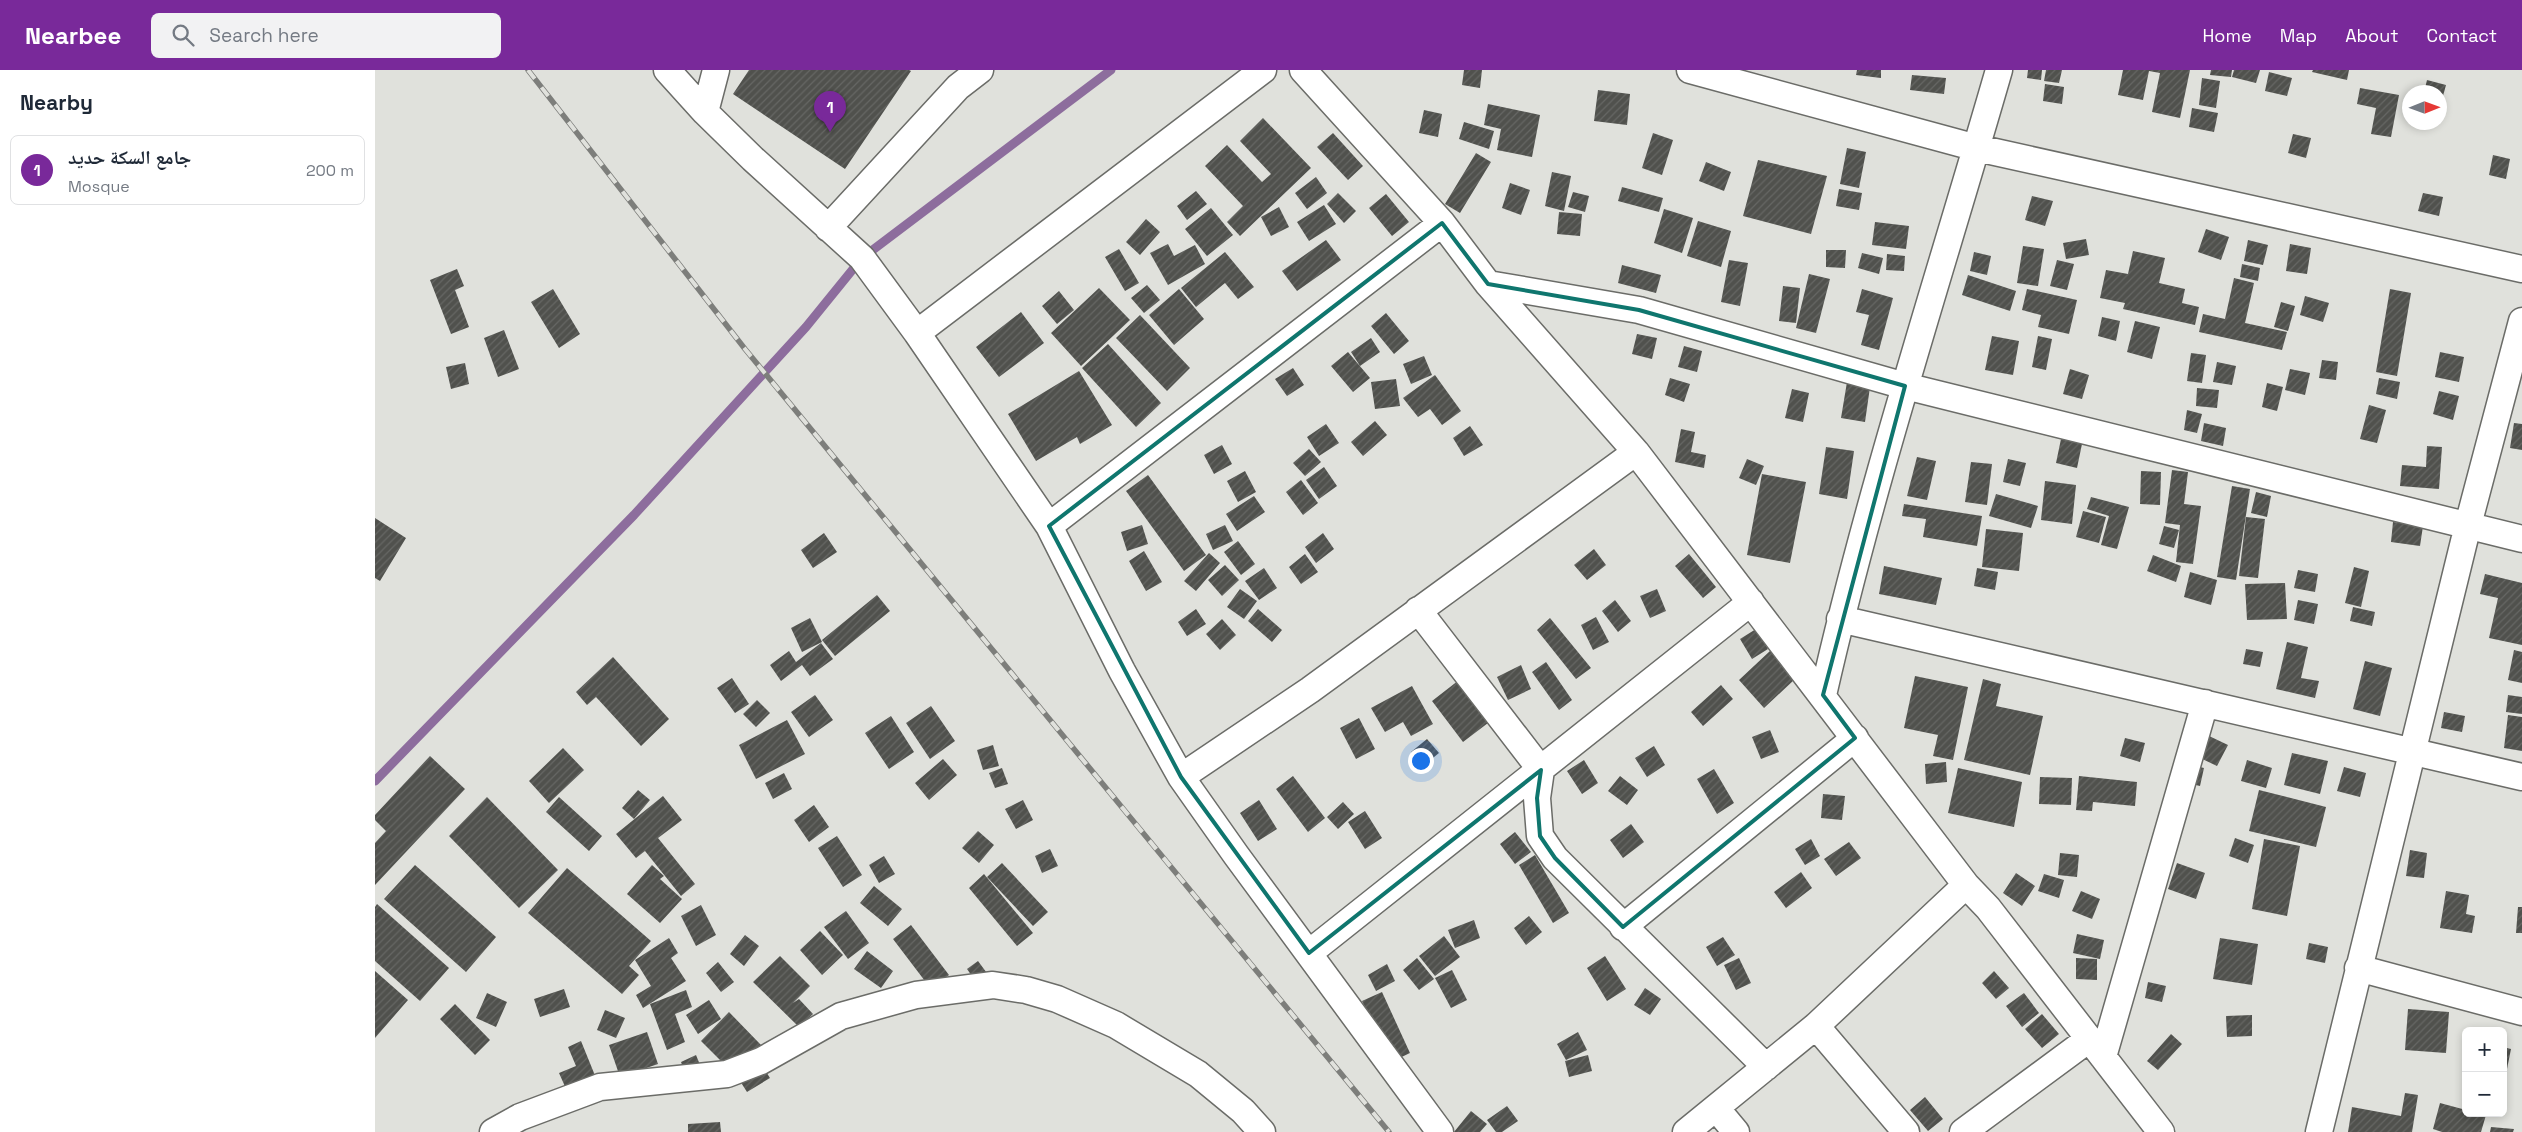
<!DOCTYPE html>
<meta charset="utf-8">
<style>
:root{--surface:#fff;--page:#f2f2f3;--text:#1f2937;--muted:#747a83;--line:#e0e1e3;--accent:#79299a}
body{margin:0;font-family:"Space Grotesk","Noto Naskh Arabic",sans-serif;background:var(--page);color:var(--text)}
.controls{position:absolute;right:15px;bottom:15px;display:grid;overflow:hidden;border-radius:8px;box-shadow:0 2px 8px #0003}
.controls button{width:45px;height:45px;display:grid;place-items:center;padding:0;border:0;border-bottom:1px solid var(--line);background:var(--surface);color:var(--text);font:25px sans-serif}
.compass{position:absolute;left:2027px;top:15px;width:45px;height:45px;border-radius:50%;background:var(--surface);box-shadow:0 2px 8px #0003;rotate:89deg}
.you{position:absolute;left:1045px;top:690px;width:18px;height:18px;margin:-12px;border:4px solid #fff;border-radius:50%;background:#1a73e8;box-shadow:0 0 0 8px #1a73e833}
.badge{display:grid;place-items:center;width:32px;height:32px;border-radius:50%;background:var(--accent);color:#fff;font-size:16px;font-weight:700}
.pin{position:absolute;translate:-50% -41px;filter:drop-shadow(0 1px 2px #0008)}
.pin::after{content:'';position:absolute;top:26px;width:18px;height:15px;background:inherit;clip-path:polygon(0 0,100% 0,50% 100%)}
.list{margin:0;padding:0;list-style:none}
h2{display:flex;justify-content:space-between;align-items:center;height:65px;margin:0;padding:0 20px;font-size:21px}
h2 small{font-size:16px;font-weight:400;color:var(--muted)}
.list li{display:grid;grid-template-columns:32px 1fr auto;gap:15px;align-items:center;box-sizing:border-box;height:70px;margin:0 10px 10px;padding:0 10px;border:1px solid var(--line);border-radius:8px}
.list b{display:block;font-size:19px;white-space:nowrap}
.list p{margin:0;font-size:16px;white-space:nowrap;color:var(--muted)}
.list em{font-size:16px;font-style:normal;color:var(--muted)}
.icon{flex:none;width:28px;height:28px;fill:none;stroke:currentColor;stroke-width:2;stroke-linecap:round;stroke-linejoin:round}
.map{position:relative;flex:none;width:2147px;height:1062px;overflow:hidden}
header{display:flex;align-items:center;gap:30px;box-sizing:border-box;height:70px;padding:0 25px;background:var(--accent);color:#fff}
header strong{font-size:24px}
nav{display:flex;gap:28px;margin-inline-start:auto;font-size:18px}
.search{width:350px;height:45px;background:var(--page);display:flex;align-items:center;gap:12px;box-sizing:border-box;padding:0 18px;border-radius:8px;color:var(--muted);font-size:19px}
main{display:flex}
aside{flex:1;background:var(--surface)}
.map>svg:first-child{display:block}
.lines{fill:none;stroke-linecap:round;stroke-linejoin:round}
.stream{stroke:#8d6d9d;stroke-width:9}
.building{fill:url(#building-hatch)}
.street-casing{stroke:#6b6c68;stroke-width:29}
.street{stroke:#fff;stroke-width:26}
.rail-casing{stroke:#7d7e7b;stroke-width:5.5}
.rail{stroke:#e0e1dc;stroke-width:4;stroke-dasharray:11;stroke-linecap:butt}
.marked{fill:none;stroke:#0f766e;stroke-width:4;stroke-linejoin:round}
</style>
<header>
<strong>Nearbee</strong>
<div class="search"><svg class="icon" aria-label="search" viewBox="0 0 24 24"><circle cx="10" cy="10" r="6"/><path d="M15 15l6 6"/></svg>Search here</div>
<nav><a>Home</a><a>Map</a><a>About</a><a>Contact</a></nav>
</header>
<main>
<aside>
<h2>Nearby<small></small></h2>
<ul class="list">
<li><span class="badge">1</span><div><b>جامع السكة حديد</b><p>Mosque</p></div><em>200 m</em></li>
</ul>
</aside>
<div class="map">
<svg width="2147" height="1062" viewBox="0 0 2147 1062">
<defs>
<pattern id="building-hatch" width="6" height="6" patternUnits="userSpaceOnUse" patternTransform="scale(1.25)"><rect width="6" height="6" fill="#50514d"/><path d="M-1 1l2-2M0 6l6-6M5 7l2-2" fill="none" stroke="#666764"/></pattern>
</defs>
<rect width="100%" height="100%" fill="#e0e1dc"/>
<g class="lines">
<path class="stream" d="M0,711l259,-266 172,-188 56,-69 249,-188"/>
</g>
<path class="building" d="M374,0h160l2,1 -66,98 -112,-75z
M1089,0h18l-2,18 -18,-3z
M1482,0h24v8l-25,-3z
M1653,0h14l-1,10 -14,-2z
M1671,0h16l-3,13 -15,-2z
M1748,0h67l-10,48 -28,-6 8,-39 -11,-2 -6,29 -25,-5z
M1836,0h21l-1,7 -21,-2z
M1859,0h26l-4,13 -24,-6z
M1938,0h36l-2,10 -35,-8z
M1894,2l23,6 -5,18 -22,-5z
M1537,5l34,3 -2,16 -34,-4z
M1827,8l18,3 -4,27 -17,-3z
M2052,10l19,5 -6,22 -1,-15h-15z
M1670,14l19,3 -2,17 -19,-3z
M1985,18l39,7 -8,42 -20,-3 5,-26 -19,-4z
M1223,20l32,4 -3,31 -33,-4z
M1113,34l52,11 -8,42 -35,-7 4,-21 -17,-4z
M1817,38l26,5 -4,19 -25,-5z
M1049,40l18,4 -4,23 -19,-4z
M888,48l48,50 -71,68 -13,-14 16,-16 -38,-40 22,-21 35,37 9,-8 -31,-33z
M1089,52l30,9 -5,18 -30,-10z
M958,63l30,33 -15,14 -31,-33z
M1278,63l20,7 -11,35 -20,-7z
M1918,64l18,4 -5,20 -18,-5z
M1472,78l19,4 -7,36 -19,-4z
M1101,83l15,9 -31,51 -15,-9z
M2118,85l17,4 -4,20 -17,-4z
M1383,90l69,16 -16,58 -68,-18z
M1331,92l25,10 -7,19 -25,-10z
M1177,102l19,4 -7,35 -19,-5z
M941,107l11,16 -20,16 -12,-16z
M1135,113l20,7 -9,25 -19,-7z
M1247,117l41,11 -4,14 -41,-11z
M1464,119l23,4 -3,17 -23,-4z
M821,121l11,13 -20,16 -10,-14z
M1198,122l16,4 -4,16 -17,-5z
M963,123l18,18 -12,12 -17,-19z
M2048,123l20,4 -4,19 -21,-5z
M1011,124l23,28 -17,14 -23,-28z
M1657,126l21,5 -8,25 -20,-6z
M949,135l12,19 -27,17 -12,-19z
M904,137l10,20 -18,9 -10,-19z
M836,138l22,27 -26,21 -22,-27z
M1289,139l29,9 -11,35 -28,-10z
M1184,142l23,2 -2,22 -23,-2z
M771,149l14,13 -20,23 -14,-13z
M1323,151l33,10 -10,36 -34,-11z
M1500,152l34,4 -3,23 -34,-4z
M1831,159l23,8 -8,23 -23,-8z
M1711,169l3,16 -23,4 -3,-16z
M951,170l15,20 -44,31 -15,-20z
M1873,170l20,5 -5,20 -19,-4z
M793,174l6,12 21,-11 10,19 -37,21 -18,-32z
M1915,174l21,4 -4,26 -21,-3z
M1648,176l21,3 -6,37 -21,-3z
M744,179l20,34 -14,8 -20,-34z
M1451,180h20l-1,18 -19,-1z
M1758,181l32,7 -6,25 26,6 -3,14 17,4 -4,18 -72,-16 2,-6 -25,-5 6,-28 22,4z
M850,182l29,35 -16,12 -13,-16 -29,24 -15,-19z
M1599,182l17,4 -4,19 -17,-4z
M1487,183l21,5 -4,16 -21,-6z
M1512,184l18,2 -1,15 -18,-1z
M1354,190l19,3 -8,43 -19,-4z
M1682,190l17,4 -7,26 -17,-4z
M1867,194l18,4 -2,13 -18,-4z
M1247,195l39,10 -5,18 -38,-10z
M82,199l7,17 -9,4 14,37 -18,7 -21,-54z
M1434,204l21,5 -14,54 -20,-5z
M1593,205l48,16 -6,20 -48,-16z
M1859,208l20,5 -9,40 42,9 -5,18 -83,-18 4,-18 22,5z
M772,215l13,15 -16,13 -13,-15z
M1408,216l17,2 -4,35 -17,-2z
M724,218l31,32 -49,46 -30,-33z
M178,219l27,45 -21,14 -28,-46z
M804,219l25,30 -30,26 -25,-30z
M1487,219l31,9 -14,52 -18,-5 8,-30 -13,-3z
M1652,219l50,11 -8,34 -31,-7 3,-12 -19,-5z
M2015,219l21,4 -14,83 -21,-4z
M684,221l15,19 -17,14 -15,-18z
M1930,226l24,7 -6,19 -23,-7z
M1906,232l14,4 -7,25 -14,-4z
M646,242l23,31 -45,34 -23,-30z
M1011,243l23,28 -15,13 -23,-28z
M765,245l50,53 -23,23 -51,-53z
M1727,247l18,4 -4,20 -18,-5z
M1760,251l25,6 -8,32 -25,-7z
M129,260l15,39 -21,8 -14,-39z
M1262,264l20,4 -5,21 -20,-5z
M1617,266l27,5 -6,34 -28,-5z
M1663,266l14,3 -6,31 -14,-3z
M996,268l9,14 -20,14 -9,-14z
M733,274l53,59 -25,24 -54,-59z
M1309,276l18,5 -5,21 -19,-5z
M973,282l22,26 -17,14 -22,-26z
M2065,282l24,5 -5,25 -24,-5z
M1816,283l15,2 -4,28 -15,-2z
M1049,286l8,19 -21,9 -8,-20z
M1947,290l16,2 -2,18 -17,-2z
M1842,292l19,4 -4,19 -19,-3z
M90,293l4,21 -18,5 -5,-22z
M918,298l11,17 -17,11 -12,-17z
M1695,299l19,6 -7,24 -19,-5z
M1915,299l20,4 -5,22 -20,-5z
M704,301l33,54 -32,19 -3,-7 -41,24 -28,-47z
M1060,305l26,36 -19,14 -12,-16 -12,8 -15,-19z
M1295,308l20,6 -6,18 -19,-7z
M2004,308l21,4 -3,17 -21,-5z
M1021,309l4,27 -25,3 -4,-27z
M1472,312l23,5 -5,35 -24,-4z
M1892,313l16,4 -6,24 -15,-4z
M1822,318l22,2 -2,18 -21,-2z
M1417,319l17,4 -6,29 -18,-4z
M2064,321l20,5 -6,24 -20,-6z
M1994,335l17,5 -9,33 -17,-4z
M1812,340l15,4 -5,19 -13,-3z
M1000,351l12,14 -24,21 -12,-14z
M1829,353l22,5 -3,18 -22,-5z
M2139,353l8,1v26l-12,-2z
M951,354l13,19 -20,13 -12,-19z
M1095,356l13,19 -19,11 -11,-18z
M1306,359l14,3 -4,20 15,3 -2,13 -29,-6z
M1686,369l21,5 -5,24 -21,-5z
M847,375l10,19 -18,10 -10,-19z
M2052,376l15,1 -3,42 -39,-3 2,-21 24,2z
M1451,377l28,4 -7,48 -28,-5z
M934,379l12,13 -16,14 -12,-13z
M1542,387l19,4 -9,39 -20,-4z
M1372,389l17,7 -8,19 -17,-7z
M1633,389l18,4 -6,23 -17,-4z
M1596,392l21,2 -5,41 -22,-3z
M949,397l13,19 -18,13 -13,-19z
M1797,400l16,2 -4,32 17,2 -8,58 -17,-2 4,-37 -15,-2z
M870,401l11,21 -18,10 -11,-21z
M1766,401l20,1 -1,33 -20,-1z
M1387,404l44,8 -16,81 -43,-8z
M773,405l58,80 -22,16 -58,-80z
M926,410l17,23 -15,12 -17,-23z
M1670,411l31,4 -4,39 -31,-4z
M1857,416l18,3 -14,91 -19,-3z
M1881,422l15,4 -4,21 -16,-4z
M1621,424l42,12 -7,22 -42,-12z
M879,426l11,16 -28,19 -11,-17z
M1716,427l38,10 -12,42 -16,-4 8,-29 -22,-7z
M1529,434l78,12 -5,30 -54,-9 3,-18 -24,-3z
M1708,441l23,6 -7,26 -23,-6z
M1871,447l19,2 -7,59 -19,-2z
M0,448l31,20 -26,43 -5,-3z
M2018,452l30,4 -3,20 -29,-4z
M767,455l6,19 -21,7 -6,-19z
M850,455l8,16 -20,9 -7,-16z
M1789,456l15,4 -5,18 -15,-4z
M1611,459l37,4 -4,38 -37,-4z
M449,463l13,19 -24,16 -12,-18z
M948,463l11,16 -18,14 -11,-16z
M863,471l17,23 -14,11 -17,-23z
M1219,479l12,16 -19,15 -13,-15z
M769,481l18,31 -16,9 -17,-30z
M834,483l11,10 -24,28 -12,-10z
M930,484l13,18 -17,12 -12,-17z
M1314,484l27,33 -13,11 -28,-32z
M1778,485l28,11 -5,16 -29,-11z
M850,495l14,15 -17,16 -14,-16z
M1509,496l58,12 -6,27 -57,-11z
M1979,497l15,4 -8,36 -16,-4z
M889,498l13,20 -18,12 -14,-19z
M1602,498l21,4 -3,18 -21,-4z
M1923,500l20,4 -3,18 -21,-4z
M1815,502l27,8 -6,25 -27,-8z
M2110,504l37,9v62l-33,-7 9,-40 -18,-4z
M1910,513l2,36 -40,1 -2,-36z
M865,519l17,12 -13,18 -17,-12z
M1282,519l9,22 -16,7 -10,-22z
M502,525l13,16 -55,45 -13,-16z
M1240,530l16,21 -13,11 -16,-21z
M1923,530l20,4 -4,20 -20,-4z
M1978,537l22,5 -3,14 -22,-5z
M821,539l10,15 -19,12 -9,-14z
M883,539l24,21 -10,12 -24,-21z
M1221,547l13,25 -16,8 -12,-25z
M435,548l12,24 -20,10 -11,-24z
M1175,548l41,50 -15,11 -39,-49z
M847,549l14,16 -16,15 -14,-16z
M1381,559l12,20 -16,10 -12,-20z
M1912,572l21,5 -7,31 18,3 -4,17 -39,-9z
M446,573l12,16 -23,17 -8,-11 -21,16 -11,-16 19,-14 7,11z
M1871,579l17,3 -3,15 -17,-3z
M2139,580l8,2v31l-14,-3z
M1395,581l25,28 -31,29 -25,-28z
M238,587l56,62 -28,27 -45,-49 -9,8 -11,-13z
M1990,591l27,7 -12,48 -27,-7z
M1171,592l26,38 -13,10 -27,-38z
M1146,595l10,24 -23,11 -11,-23z
M1097,600l16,53 -25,19 -31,-41z
M1540,606l53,11 -15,73 -20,-4 5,-21 -34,-7z
M357,608l17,26 -14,9 -18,-25z
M1608,609l18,5 -5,22 47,10 -13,59 -66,-15z
M1346,615l12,14 -30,27 -12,-14z
M1037,616l21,38 -22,12 -8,-14 -18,10 -14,-24z
M440,625l18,25 -24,17 -18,-25z
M2133,625l14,2v17l-16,-2z
M382,630l13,13 -14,14 -13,-13z
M556,636l24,35 -25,18 -24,-36z
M2069,642l21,4 -3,16 -21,-4z
M2133,645l14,2v34l-18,-3z
M516,646l23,36 -25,17 -24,-36z
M984,648l16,31 -19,10 -16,-31z
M412,650l18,34 -49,25 -17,-34z
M1395,660l9,22 -18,7 -9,-22z
M1832,665l21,10 -11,21 -21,-10z
M1750,668l20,5 -5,19 -20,-6z
M1052,669l12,14 -17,14 -11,-15z
M618,675l6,21 -16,4 -6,-20z
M1279,676l11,19 -18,12 -12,-19z
M188,678l21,22 -35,33 -20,-22z
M1917,683l36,8 -8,33 -36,-9z
M55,686l35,33 -90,96v-42l11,-12 -11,-11v-5z
M568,689l14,16 -28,25 -14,-17z
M1209,690l14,23 -16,11 -15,-23z
M1872,690l25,8 -6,20 -25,-7z
M1571,692l1,20 -21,2 -1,-20z
M1812,694l17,4 -4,18 -17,-4z
M1969,697l22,6 -6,24 -23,-6z
M627,698l6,16 -13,4 -6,-15z
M1583,698l64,14 -8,45 -66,-14z
M1339,699l20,34 -17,11 -20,-35z
M409,703l8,16 -19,10 -8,-16z
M918,706l32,42 -17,14 -32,-43z
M1245,706l18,14 -11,15 -19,-14z
M1704,706l58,6 -2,24 -42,-4 -1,9 -16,-1z
M1665,707l32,1 -1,27 -32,-1z
M263,720l12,10 -16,19 -12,-11z
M1884,720l67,17 -10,40 -67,-16z
M1448,724l22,2 -3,24 -21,-2z
M288,726l19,24 -24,18 37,46 -14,12 -36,-45 -9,7 -20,-24z
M112,727l71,73 -39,38 -70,-72z
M184,727l43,39 -13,15 -43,-39z
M648,730l10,20 -17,9 -11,-20z
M884,730l18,29 -19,12 -18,-28z
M968,732l11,12 -16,15 -11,-12z
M439,735l15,22 -20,15 -15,-22z
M990,741l17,27 -17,11 -17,-27z
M1256,754l13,18 -21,16 -13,-18z
M603,761l16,14 -15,18 -17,-15z
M1140,762l16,20 -16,12 -15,-20z
M462,766l25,39 -19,12 -25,-39z
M1860,768l19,7 -6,18 -19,-7z
M1436,769l9,17 -15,9 -10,-16z
M1889,769l36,7 -13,70 -35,-7z
M1474,772l12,16 -25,18 -12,-17z
M675,779l8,17 -16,7 -7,-17z
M2035,780l17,3 -3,25 -18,-2z
M1685,783l19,2 -2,22 -19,-2z
M1160,785l34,58 -16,10 -34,-58z
M509,786l11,18 -16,9 -10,-18z
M627,793l46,49 -15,14 -46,-49z
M1802,793l28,10 -9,26 -28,-10z
M40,795l81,72 -30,35 -82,-73z
M277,795l12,11 -4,3 22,20 -22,24 -33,-29z
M192,798l84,73 -22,25 10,9 -17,19 -94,-81z
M1426,802l11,16 -26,20 -12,-16z
M1641,803l19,13 -13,20 -19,-13z
M609,804l49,59 -16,13 -48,-58z
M1669,804l20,6 -5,18 -21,-7z
M499,816l28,23 -14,17 -28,-23z
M1706,821l19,8 -8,20 -20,-8z
M2071,821l23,4 -3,19 9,2 -3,17 -32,-5z
M2,834l72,64 -29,33 -45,-40v-54z
M326,835l15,30 -20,11 -15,-30z
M2143,837h4v26h-6z
M471,841l23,32 -21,16 -24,-32z
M1154,846l13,16 -16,13 -12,-17z
M1099,850l6,18 -25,10 -7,-18z
M536,855l38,50 -18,14 -38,-50z
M445,861l23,24 -21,20 -22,-25z
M1702,864l27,6 -4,19 -27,-6z
M370,865l14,11 -15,20 -14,-12z
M1069,866l16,21 -25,19 -16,-20z
M1348,867l12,18 -18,11 -11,-19z
M294,868l9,15 -7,5 15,23 -43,27 -7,-13 15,-9 -16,-26z
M1845,868l38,6 -6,41 -39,-6z
M1934,873l19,4 -3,16 -19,-4z
M492,881l26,20 -12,17 -27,-19z
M405,886l30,30 -17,17 6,-4 14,15 -14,13 -46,-45z
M1230,886l21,33 -19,12 -20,-33z
M1042,888l17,21 -15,11 -16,-20z
M1364,888l12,25 -15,7 -12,-25z
M1701,888l21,1v21l-21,-1z
M603,891l17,23 -12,8 -16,-23z
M343,892l16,20 -13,10 -15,-19z
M1012,894l8,17 -19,10 -8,-16z
M1077,900l15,30 -16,8 -16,-30z
M0,901l33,29 -33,38z
M1619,901l15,17 -13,11 -14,-16z
M1773,912l18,4 -4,16 -17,-4z
M1270,918l16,11 -11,16 -16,-10z
M189,919l6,18 -30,10 -6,-18z
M311,920l6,17 -17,7 10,28 -18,8 -17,-46z
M1007,922l28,61 -19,9 -29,-61z
M112,923l20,9 -11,25 -20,-9z
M1649,923l15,20 -17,14 -16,-21z
M334,930l12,19 -23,15 -12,-19z
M80,934l35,36 -15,15 -35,-36z
M2033,939l41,3 -3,41 -41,-3z
M230,940l20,8 -9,20 -19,-8z
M354,942l32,33 -28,28 -32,-32z
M1667,944l17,20 -17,14 -17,-19z
M1877,945v21l-25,1 -1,-21z
M272,962l11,32 -38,13 -11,-32z
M1203,962l9,18 -21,10 -9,-16z
M1796,964l11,10 -24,26 -11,-9z
M206,971l15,37 -29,13 -8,-18 17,-7 -8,-19z
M2128,977l8,2 -7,35h-1z
M321,985l11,27 -16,7 -10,-27z
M1213,985l4,16 -23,6 -4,-16z
M388,997l7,11 -23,14 -7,-11z
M2030,1023l13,2 -6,37h-64l4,-25 49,9z
M1550,1027l18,22 -15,12 -18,-21z
M2065,1033l26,7v3l20,2 -5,17h-39l-9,-3z
M1132,1036l11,15 -16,11h-6l-9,-12z
M1096,1041l16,13 -7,8h-26z
M345,1052l1,10h-33v-8z
M2116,1057l23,2 -1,3h-23z"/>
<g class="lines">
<defs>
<path id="street" d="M292,0l38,42 48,47 109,99 55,75 132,193 73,145 59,106 55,78 204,277
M928,0l139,153 46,61 148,168 330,433 22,23 173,224
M1315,0l287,78 545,121
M330,42l11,-42
M453,158l130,-141 22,-17
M1113,214l151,26 266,76 617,153
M542,263l346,-263
M674,456l393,-303
M1043,540l123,160 -4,28 3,38 15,22 211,209
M1465,549l682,158
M1448,625c48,-211 116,-417 176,-625
M806,707l129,-87 326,-238
M1248,857l232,-189
M934,883l442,-351
M1983,898l164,44
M1441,956l90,106
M1728,987l102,-354
M1341,1038l20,24
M118,1062l27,-15 80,-30 127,-13 34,-13 80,-45 75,-21 77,-10 33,5 31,9 59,26 82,49 45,37 19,21
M1311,1062l130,-106 150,-141
M1588,1062l126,-93
M1944,1062l149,-607 54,-204"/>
</defs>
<use href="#street" class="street-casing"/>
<use href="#street" class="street"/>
<defs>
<path id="rail" d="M153,0l217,279 644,783"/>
</defs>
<use href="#rail" class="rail-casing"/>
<use href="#rail" class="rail"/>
</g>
<path class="marked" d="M1067,153l46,61 151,26 266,76 -82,309 32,43 -232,189 -68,-69 -15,-22 -3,-38 4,-28 -232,183 -128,-176 -132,-251z"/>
</svg>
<div class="controls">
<button>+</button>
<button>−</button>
</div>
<svg class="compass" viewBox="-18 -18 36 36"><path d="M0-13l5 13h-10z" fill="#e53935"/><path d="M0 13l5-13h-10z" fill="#747a83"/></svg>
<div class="you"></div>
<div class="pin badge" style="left:455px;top:62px">1</div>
</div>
</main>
